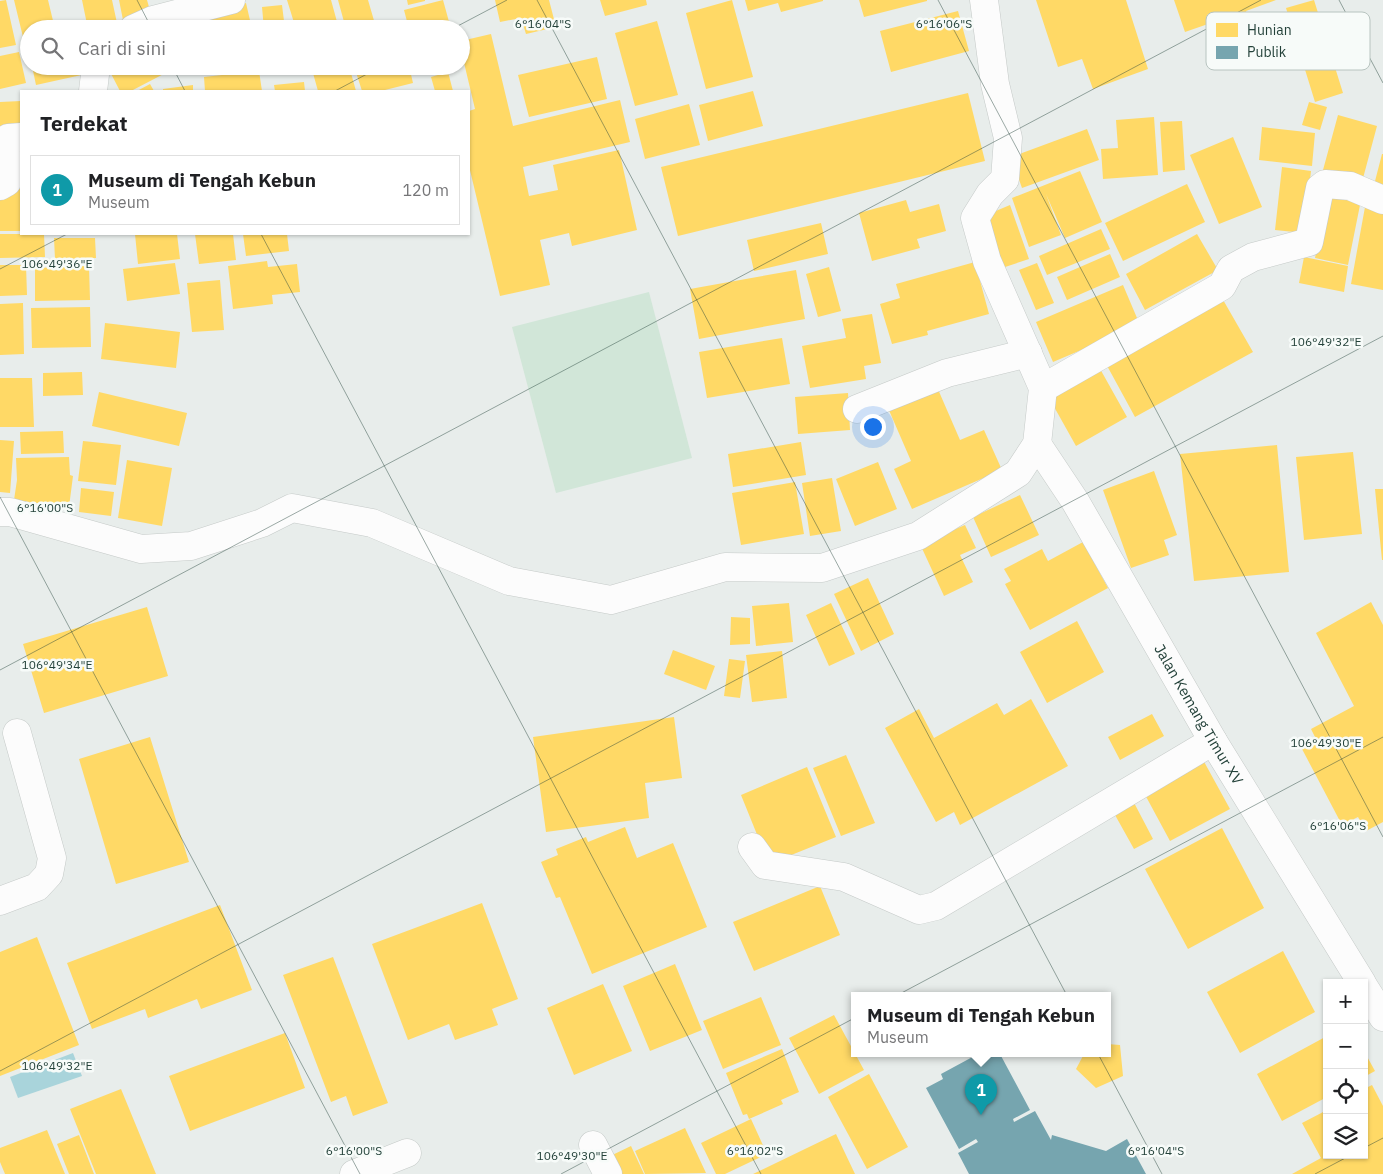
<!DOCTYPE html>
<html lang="id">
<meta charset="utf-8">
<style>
:root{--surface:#fff;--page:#f2f2f2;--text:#202124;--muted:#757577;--line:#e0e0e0;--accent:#7c3aed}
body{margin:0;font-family:"IBM Plex Sans",sans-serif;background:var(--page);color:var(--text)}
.controls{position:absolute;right:15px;bottom:15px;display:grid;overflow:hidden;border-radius:0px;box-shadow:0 1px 4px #0004}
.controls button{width:45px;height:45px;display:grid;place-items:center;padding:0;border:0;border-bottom:1px solid var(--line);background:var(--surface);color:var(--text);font:25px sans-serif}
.you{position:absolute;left:872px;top:426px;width:18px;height:18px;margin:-12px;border:4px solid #fff;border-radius:50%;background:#1a73e8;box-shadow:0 0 0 8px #1a73e833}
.badge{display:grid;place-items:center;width:32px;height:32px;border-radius:50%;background:var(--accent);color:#fff;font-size:16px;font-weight:700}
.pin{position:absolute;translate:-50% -41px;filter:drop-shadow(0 1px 2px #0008)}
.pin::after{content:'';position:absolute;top:26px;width:18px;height:15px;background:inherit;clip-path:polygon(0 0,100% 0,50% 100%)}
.popup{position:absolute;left:851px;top:992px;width:260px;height:65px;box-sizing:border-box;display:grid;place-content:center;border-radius:0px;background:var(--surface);filter:drop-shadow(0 1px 4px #0005);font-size:16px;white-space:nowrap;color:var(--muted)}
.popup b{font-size:19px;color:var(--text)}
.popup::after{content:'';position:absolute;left:50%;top:100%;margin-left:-10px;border:10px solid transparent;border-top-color:var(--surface)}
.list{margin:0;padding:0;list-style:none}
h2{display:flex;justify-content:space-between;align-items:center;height:65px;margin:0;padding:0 20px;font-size:21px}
h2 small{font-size:16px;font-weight:400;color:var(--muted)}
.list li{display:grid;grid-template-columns:32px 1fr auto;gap:15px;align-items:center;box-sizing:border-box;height:70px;margin:0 10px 10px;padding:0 10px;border:1px solid var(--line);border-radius:0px}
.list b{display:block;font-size:19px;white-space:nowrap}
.list p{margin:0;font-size:16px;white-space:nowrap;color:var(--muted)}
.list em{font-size:16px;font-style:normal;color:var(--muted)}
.icon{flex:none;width:28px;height:28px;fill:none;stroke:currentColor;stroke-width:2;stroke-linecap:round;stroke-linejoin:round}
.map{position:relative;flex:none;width:1383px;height:1174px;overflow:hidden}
.search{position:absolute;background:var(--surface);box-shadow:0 1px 4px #0004;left:20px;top:20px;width:450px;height:55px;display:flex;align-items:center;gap:12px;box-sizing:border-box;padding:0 18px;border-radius:28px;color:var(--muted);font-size:19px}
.panel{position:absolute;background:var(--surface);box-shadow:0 1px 4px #0004;left:20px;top:90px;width:450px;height:145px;border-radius:0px}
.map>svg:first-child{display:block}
.green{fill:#d1e6d8}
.water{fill:#a9d4db}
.homes{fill:#ffd966}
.public{fill:#76a5af}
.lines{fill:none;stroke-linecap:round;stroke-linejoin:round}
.minor-casing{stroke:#c5cac8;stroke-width:29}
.minor{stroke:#fcfcfc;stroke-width:28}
.ticks{fill:none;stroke:#24423a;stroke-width:1;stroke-opacity:0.45}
.labels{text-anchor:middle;stroke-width:5;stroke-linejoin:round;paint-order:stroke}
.street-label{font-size:15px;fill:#24423a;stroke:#f7fbf9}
.key{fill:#f7fbf9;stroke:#b8c4c0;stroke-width:1}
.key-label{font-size:14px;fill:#24423a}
.ticks-label{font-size:12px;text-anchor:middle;fill:#24423a;stroke:#f7fbf9;stroke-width:5;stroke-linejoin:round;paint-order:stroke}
</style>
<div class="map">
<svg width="1383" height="1174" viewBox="0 0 1383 1174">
<rect width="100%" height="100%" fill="#e8edeb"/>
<path class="green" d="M649,292l43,166 -136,35 -44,-166z"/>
<path class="water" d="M73,1053l9,23 -64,22 -8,-21z"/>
<path class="homes" d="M6,0l10,45 -16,3v-47z
M14,0h34l7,29h-26v7l-6,1z
M82,0h30l5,23 -29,6z
M119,0h28l4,14 -28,6z
M287,0h44l8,29h-43z
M338,0h30l7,24 -16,5h-13z
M407,0h18v1l-17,4z
M443,0l8,29h-42l-5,-19z
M495,0h54l7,27 -30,7 -5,-16 -21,4z
M600,0h46l1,5 -42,11z
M732,0l21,77 -47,12 -20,-76z
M745,0h78v1l-42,11 -3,-9 -30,8z
M859,0h68v1l-63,16z
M1036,0h90l22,69 -55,20 -11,-30 -24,8z
M1174,0h102l-30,11 11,31 -38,13 -11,-31 -23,8z
M1314,0l29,93 -28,9 -29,-94z
M246,3l6,26h-59l-3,-13z
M282,5l3,24h-21l-2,-22z
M958,11l11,40 -78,21 -11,-41z
M657,21l21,74 -43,11 -20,-73z
M491,34l22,92 107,-26 10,42 -107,25 6,29 29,-6 -5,-25 66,-15 18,80 -65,16 -3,-13 -29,7 10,45 -50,11 -31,-130v-55l6,-2 -14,-59v-9z
M19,52l7,31 -26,6v-33z
M597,57l10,42 -78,18 -11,-42z
M32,66h53l1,8 -50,11z
M107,66h72l-48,25h-11z
M311,66h38l7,25h-38z
M354,66h55l4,17 -32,8h-19z
M259,71l3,20h-57l-1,-14z
M448,72l5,19h-18l-4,-14z
M304,82l1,9h-30l-1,-6z
M150,84l4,7h-17z
M193,85v6h-30v-2z
M753,91l10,35 -55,15 -9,-36z
M968,93l17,68 -307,75 -17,-69z
M21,101v27l-21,2v-28z
M1309,102l18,5 -7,23 -18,-5z
M689,104l11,41 -55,14 -10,-40z
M1338,115l39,11 -15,56 -39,-12z
M1154,117l4,58 -55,4 -2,-30 17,-1 -2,-28z
M1182,121l3,49 -22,2 -3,-50z
M1262,127l53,6 -3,33 -53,-6z
M1087,129l12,31 -77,28 -11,-31z
M1233,137l29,70 -43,17 -29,-69z
M1382,154h1v33l-9,-2z
M1282,167l29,4 -7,62 -29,-3z
M1080,171l22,51 -37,16 -19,-44 15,41 -32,12 -17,-49z
M1187,184l18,38 -82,39 -18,-38z
M0,189h21v42h-21z
M1328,189l34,6 -14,70 -33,-7z
M906,200l4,12 29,-8 7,27 -29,8 3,9 -48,13 -13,-48z
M1010,205l19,54 -30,10 -15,-53z
M1365,207l18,4v79l-32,-6z
M821,223l7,31 -74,17 -7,-31z
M1101,229l9,20 -63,26 -8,-19z
M0,234h44l1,23 -45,1z
M135,234h42l3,25 -42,5z
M195,234h38l3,26 -37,4z
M243,234h44l2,17 -43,5z
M1197,234l21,36 -73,40 -19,-36z
M54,238h41l1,20 -41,1z
M1110,254l10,23 -53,23 -10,-23z
M1304,257l44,9 -4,26 -45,-9z
M267,261l1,6 29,-3 3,28 -28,3 1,9 -40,5 -5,-43z
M975,262l14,52 -62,17 1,4 -36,9 -12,-40 20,-6 -4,-14z
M175,263l5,31 -53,7 -4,-32z
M1037,263l17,40 -18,7 -17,-40z
M0,265h26l1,30 -27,1z
M89,266l1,34 -55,1v-33z
M829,267l12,44 -23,6 -12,-43z
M796,270l9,49 -106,20 -9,-50z
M220,280l4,50 -32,2 -5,-49z
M1123,285l17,40 -87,37 -17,-40z
M1222,298l31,54 -118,65 -30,-55z
M23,303l1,51 -24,1v-51z
M90,307l1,40 -59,1 -1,-40z
M872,314l9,49 -17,3 2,13 -56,9 -8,-42 44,-8 -4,-19z
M105,323l75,9 -4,36 -75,-9z
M782,338l8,46 -83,14 -8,-46z
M1099,367l28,50 -51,29 -28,-50z
M82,372l1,23 -40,1v-23z
M0,378h32l2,49h-34z
M937,387l23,53 24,-10 18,40 -90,39 -18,-40 17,-8 -23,-53z
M99,392l88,21 -8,33 -87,-20z
M848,393l2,37 -52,4 -3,-37z
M63,431l1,22 -43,1 -1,-22z
M0,440l14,1 -4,52 -10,-1z
M83,441l38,4 -5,40 -38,-4z
M801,442l5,33 -73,12 -5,-33z
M1277,445l12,127 -95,9 -14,-127z
M1353,452l9,82 -58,6 -8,-83z
M69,457l1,18 3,1 -4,31 -55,-7 3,-20 -1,-22z
M127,460l45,8 -10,58 -44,-8z
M878,462l19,47 -42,17 -19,-47z
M1154,471l23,64 -13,5 5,15 -38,13 -28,-78z
M832,478l9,53 -31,5 -8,-53z
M795,482l9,52 -63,11 -9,-52z
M81,488l33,4 -3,24 -32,-4z
M1375,489h8v71h-1z
M1020,495l19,40 -48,22 -18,-40z
M965,525l11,23 -16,7 13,27 -29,14 -24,-52z
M1083,542l25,46 -78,42 -25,-46 6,-3 -7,-12 38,-20 6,12z
M868,578l26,56 -33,17 -27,-57z
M1371,602l12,23v197l-17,9 -8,-14 -16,8 -40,-76 15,-8 -6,-12 43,-23 -38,-73z
M789,603l4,39 -37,4 -4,-40z
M831,603l24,51 -26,12 -23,-51z
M147,607l21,69 -124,37 -21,-69z
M731,617l19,1v26l-20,1z
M1077,621l27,51 -57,31 -27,-51z
M673,650l42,16 -9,24 -42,-16z
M782,651l5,47 -35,4 -6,-47z
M729,659l16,2 -5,37 -16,-2z
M1031,699l37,67 -108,59 -6,-13 -18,10 -51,-94 34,-19 15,29 63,-35 7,12z
M1152,714l12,22 -44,24 -12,-23z
M674,717l8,61 -37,5 4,35 -103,14 -13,-95z
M150,737l39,125 -73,22 -37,-125z
M846,755l29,68 -34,13 -28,-68z
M1202,758l28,51 -60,32 -27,-50z
M807,767l29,70 -67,27 -28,-69z
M1130,795l23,44 -19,10 -24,-43z
M625,827l12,31 36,-15 34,84 -115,47 -32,-77 -4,1 -15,-36 17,-7 -2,-6 30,-12 2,5z
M1222,828l42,80 -76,41 -43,-80z
M820,886l20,49 -86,36 -21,-49z
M482,903l36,96 -26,10 6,16 -43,15 -6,-16 -41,16 -36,-96z
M220,905l32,85 -51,19 -4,-10 -49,19 -3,-9 -53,20 -25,-66z
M37,937l42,108 -79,31v-124z
M1283,951l32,61 -75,41 -33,-61z
M333,957l55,146 -35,13 -7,-20 -15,6 -48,-127z
M675,964l27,66 -52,21 -27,-65z
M603,984l29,67 -58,24 -27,-67z
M761,997l20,48 -58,24 -20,-48z
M834,1015l30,55 -45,24 -30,-56z
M285,1033l20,55 -115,43 -21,-55z
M1327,1036v61l-45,24 -25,-47z
M1107,1044l13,1 3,31 -27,12 -20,-19 8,-15h23z
M782,1049l17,43 -18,8 2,4 -34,15 -2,-5 -4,1 -17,-42z
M1364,1051l11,20 -11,6z
M869,1074l39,73 -41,22 -39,-72z
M1372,1085l11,21v68h-91l29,-16 -19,-35 25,-13v45h37v-66z
M121,1089l35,85h-60l-26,-65z
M751,1119l16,35 -42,20h-9l-15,-31z
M685,1128l21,45 -61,1 -10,-23z
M47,1130l18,44h-60l-5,-12v-14z
M836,1134l19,40h-102z
M79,1135l15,39h-25l-12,-30z
M631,1146l13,28h-33l-7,-15z"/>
<path class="public" d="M978,1054l2,5 10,-5h10l30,56 -17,9 1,3 21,-11 16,29 1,-5 54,16 21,-12 19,35h-177l-11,-21 20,-11 -2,-3 -17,10 -33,-61 17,-9 -2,-5z"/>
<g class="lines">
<defs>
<g id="minor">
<path d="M133,29l20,-9 78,-20"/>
<path d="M93,91l3,-25"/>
<path d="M0,186l7,-4 1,-44 13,-1"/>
<path d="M1043,388l179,-102 9,-17 22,-12 56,-15 11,-54 5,-4 25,2 33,14"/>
<path d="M857,409l90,-36 81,-20"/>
<path id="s1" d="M1037,444l38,57 138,240 149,242"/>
<path d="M0,512h10l131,37 50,-3 71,-23 30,-15 80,15 137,58 102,19 114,-33 97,1 96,-32 100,-63 19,-29 6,-56 -56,-127 -12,-43 15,-24 15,-15 3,-41 -13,-54 -11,-84"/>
<path d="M752,847l13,18 79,12 75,33 17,-4 277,-165"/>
<path d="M0,901l37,-14 12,-13 3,-16 -35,-125"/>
<path d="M1364,987l19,30"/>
<path d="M593,1145l15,29"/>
<path d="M354,1174l53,-21"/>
</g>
</defs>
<use href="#minor" class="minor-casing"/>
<use href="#minor" class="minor"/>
</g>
<path class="ticks" d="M137,0l15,29M537,0l625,1174M938,0l445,837M1339,0l44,83M452,29l55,-29M172,66l13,25M335,91l47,-25M261,234l500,940M0,269l67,-35M0,497l360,677M0,670l1261,-670M0,1071l1383,-735M1364,1148l19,-10M561,1174l822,-437M1315,1174l36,-19"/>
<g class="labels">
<g class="street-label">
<text dy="5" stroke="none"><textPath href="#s1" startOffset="315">Jalan Kemang Timur XV</textPath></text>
</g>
</g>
<rect x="1206" y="12" width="164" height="58" rx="8" class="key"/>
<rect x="1216" y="23" width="22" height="14" fill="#ffd966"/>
<rect x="1216" y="46" width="22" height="13" fill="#76a5af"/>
<g class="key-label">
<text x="1247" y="35">Hunian</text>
<text x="1247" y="57">Publik</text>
</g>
<g class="ticks-label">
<text x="543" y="28">6°16'04"S</text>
<text x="944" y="28">6°16'06"S</text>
<text x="57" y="268">106°49'36"E</text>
<text x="1326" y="346">106°49'32"E</text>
<text x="45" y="512">6°16'00"S</text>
<text x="57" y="669">106°49'34"E</text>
<text x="1326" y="747">106°49'30"E</text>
<text x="1338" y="830">6°16'06"S</text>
<text x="57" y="1070">106°49'32"E</text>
<text x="354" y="1155">6°16'00"S</text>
<text x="755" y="1155">6°16'02"S</text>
<text x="1156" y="1155">6°16'04"S</text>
<text x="572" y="1160">106°49'30"E</text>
</g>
</svg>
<div class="controls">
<button>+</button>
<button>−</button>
<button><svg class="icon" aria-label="locate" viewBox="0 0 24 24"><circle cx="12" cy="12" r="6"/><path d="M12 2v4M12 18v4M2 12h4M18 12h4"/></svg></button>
<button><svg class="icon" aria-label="layers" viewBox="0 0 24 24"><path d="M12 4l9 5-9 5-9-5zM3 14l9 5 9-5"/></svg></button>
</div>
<div class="you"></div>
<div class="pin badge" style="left:981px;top:1115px;background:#0f9aa8">1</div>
<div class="popup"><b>Museum di Tengah Kebun</b>Museum</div>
<div class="search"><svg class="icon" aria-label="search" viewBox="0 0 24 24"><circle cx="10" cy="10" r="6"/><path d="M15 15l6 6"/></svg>Cari di sini</div>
<section class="panel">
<h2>Terdekat<small></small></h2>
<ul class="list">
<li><span class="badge" style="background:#0f9aa8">1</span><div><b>Museum di Tengah Kebun</b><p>Museum</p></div><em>120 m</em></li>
</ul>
</section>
</div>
